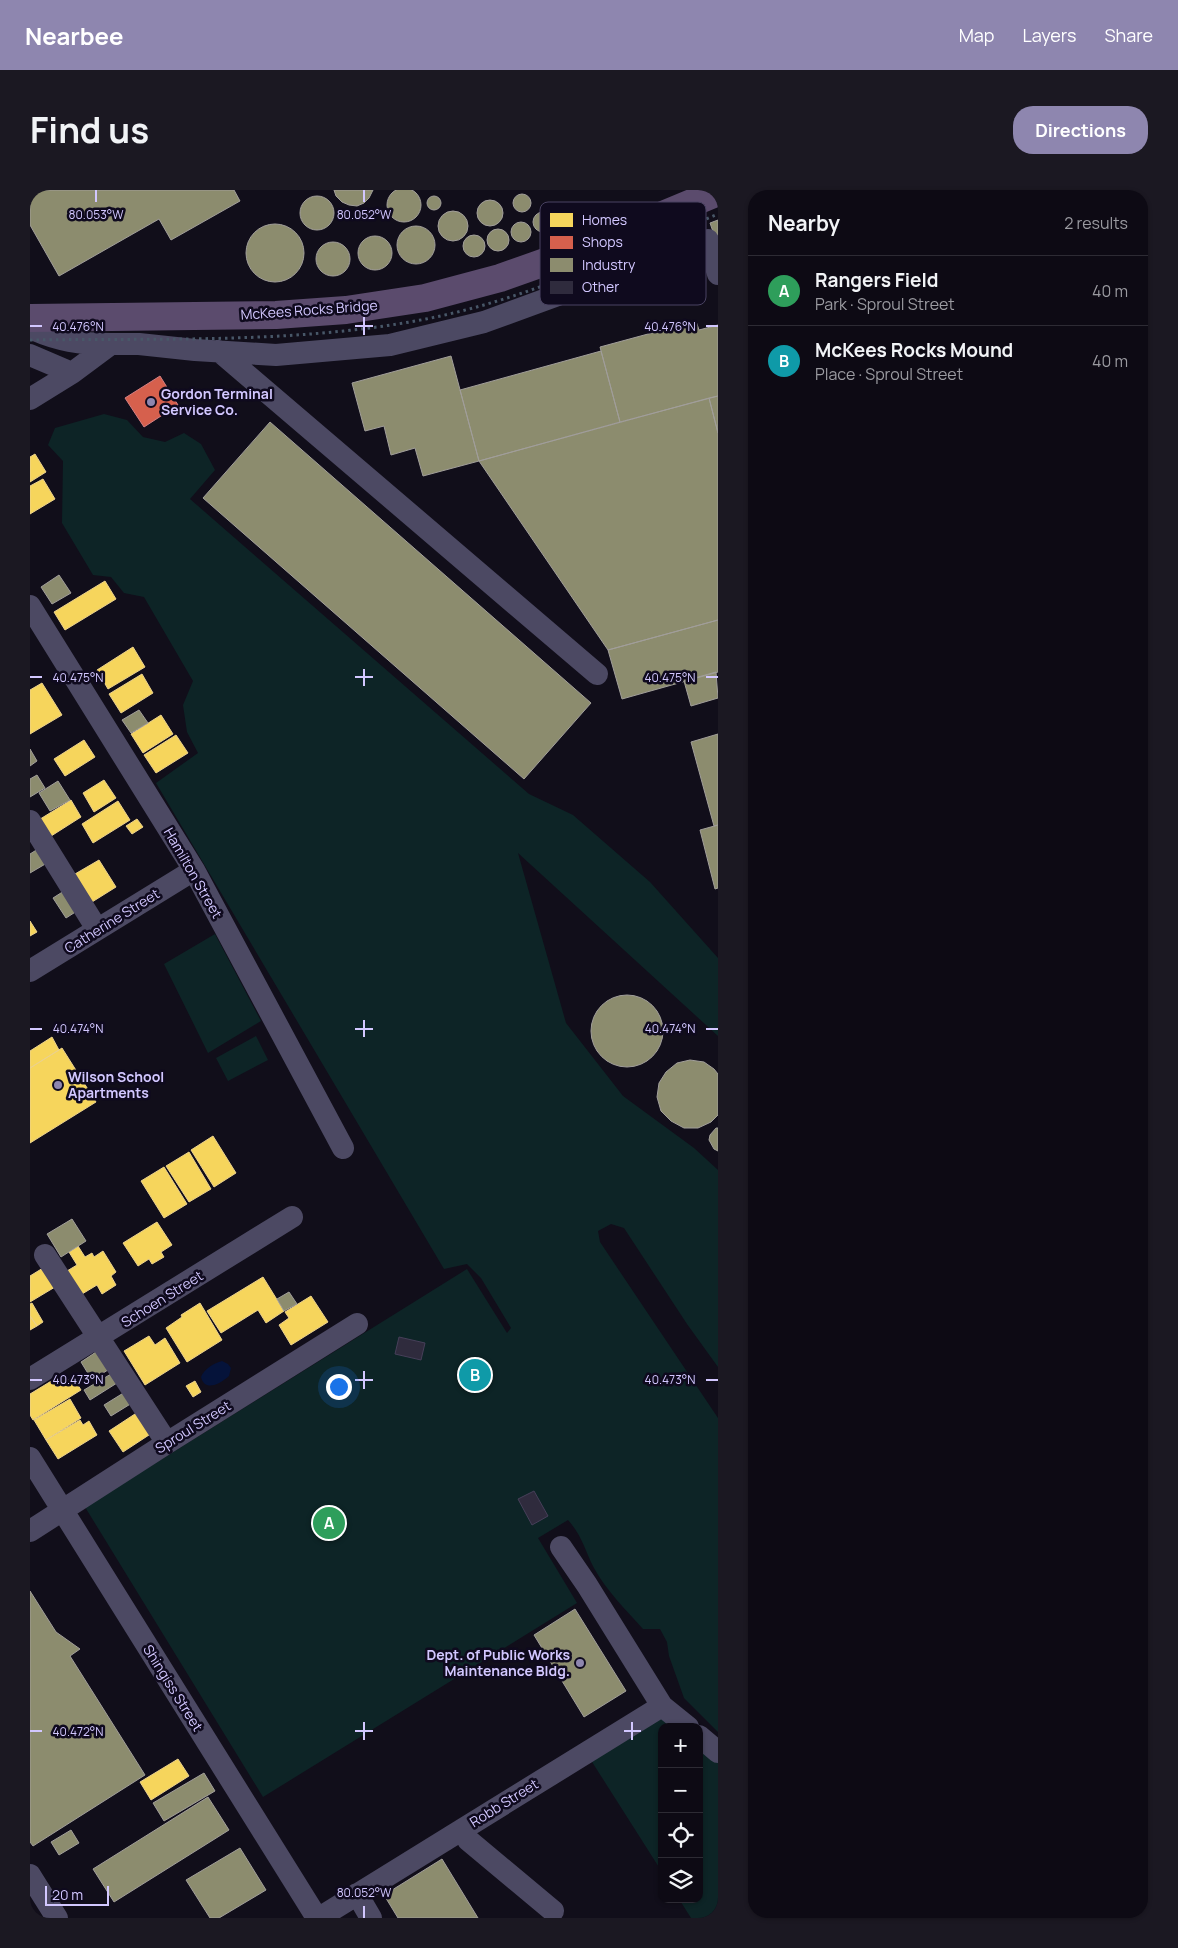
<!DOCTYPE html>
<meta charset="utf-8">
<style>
:root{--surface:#0d0a14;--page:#1b1822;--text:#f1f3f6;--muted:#9a9aa0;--line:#2d2b34;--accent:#8e86af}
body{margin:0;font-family:Manrope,sans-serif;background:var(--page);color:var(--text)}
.controls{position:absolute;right:15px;bottom:15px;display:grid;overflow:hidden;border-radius:10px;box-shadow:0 1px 4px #0004}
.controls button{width:45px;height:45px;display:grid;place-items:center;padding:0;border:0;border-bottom:1px solid var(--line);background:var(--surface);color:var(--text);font:25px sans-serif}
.scale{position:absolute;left:15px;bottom:12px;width:64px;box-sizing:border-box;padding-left:5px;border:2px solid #d2c7ff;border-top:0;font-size:14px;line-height:18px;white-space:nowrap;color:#d2c7ff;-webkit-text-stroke:4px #0f0a1e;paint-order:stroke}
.you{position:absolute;left:308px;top:1196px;width:18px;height:18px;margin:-12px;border:4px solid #fff;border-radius:50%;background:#1a73e8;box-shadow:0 0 0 8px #1a73e833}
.badge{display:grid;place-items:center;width:32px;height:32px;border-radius:50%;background:var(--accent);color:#fff;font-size:16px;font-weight:700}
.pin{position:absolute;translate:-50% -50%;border:2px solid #fff;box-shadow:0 1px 5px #0006}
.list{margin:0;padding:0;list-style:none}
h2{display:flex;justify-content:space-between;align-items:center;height:65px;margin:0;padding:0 20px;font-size:21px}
h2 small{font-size:16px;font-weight:400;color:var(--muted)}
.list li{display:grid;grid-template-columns:32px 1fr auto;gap:15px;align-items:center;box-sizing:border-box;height:70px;padding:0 20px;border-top:1px solid var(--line)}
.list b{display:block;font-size:19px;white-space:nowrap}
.list p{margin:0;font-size:16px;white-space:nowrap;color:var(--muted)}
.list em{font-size:16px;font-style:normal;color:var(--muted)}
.icon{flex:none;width:28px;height:28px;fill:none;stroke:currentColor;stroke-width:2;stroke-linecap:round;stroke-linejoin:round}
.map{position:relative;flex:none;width:688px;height:1728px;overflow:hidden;border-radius:20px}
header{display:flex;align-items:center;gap:30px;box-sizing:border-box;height:70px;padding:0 25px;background:var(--accent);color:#fff}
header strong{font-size:24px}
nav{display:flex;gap:28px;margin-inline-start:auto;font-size:18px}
.intro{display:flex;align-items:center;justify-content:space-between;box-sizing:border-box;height:120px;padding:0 30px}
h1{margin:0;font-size:35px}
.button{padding:12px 22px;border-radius:20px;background:var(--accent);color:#fff;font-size:18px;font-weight:700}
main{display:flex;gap:30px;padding:0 30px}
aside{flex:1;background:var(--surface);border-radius:20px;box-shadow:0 1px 4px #0004}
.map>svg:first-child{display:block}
.green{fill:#0d2426}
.water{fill:#05133a}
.homes{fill:#f6d55c;stroke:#ebd18d}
.shops{fill:#d6604d;stroke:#d57f82}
.industry{fill:#8c8c6e;stroke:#a19e9a}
.building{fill:#2f2b3d;stroke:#463f59}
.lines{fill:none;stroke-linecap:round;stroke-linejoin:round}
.minor{stroke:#4c4963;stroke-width:22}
.major{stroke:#5b4b6d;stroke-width:28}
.path-bridge{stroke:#485768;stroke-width:3;stroke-dasharray:2.5 4;stroke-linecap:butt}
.ticks{fill:none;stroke:#d2c7ff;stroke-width:2}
.poi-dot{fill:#8e86af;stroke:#0f0a1e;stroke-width:2}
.labels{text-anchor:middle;stroke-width:5;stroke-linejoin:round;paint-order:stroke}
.street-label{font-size:14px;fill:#d2c7ff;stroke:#0f0a1e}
.poi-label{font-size:14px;font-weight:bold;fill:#d2c7ff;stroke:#0f0a1e;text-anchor:start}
.key{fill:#0f0a1e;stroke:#4a4362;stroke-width:1}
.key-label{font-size:14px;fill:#d2c7ff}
.ticks-label{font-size:12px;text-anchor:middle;fill:#d2c7ff;stroke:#0f0a1e;stroke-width:5;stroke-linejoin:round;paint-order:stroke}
</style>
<header>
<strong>Nearbee</strong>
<nav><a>Map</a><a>Layers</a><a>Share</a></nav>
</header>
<div class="intro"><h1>Find us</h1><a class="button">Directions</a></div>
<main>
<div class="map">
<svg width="688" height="1728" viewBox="0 0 688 1728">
<rect width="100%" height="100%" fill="#110e1a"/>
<path class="green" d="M74,224l23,6 16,17 22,5 19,-9 17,11 14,26 -25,29 339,295 44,21 77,67 68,76v78l-200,-183 48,170 57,73 71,52 24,22v197l-31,-43 -63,-96 -13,-4 -13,7 2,11 118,176v314l-34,-34 -15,-42 -2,-14 -7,-13h-17c-17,-19 -37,-39 -49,-61 -10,-19 -11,-31 -26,-48l-30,18 39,65 -314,194 -178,-290 382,-238 40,64 4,-5 -30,-50 -14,-14 -23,5 -288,-486 42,-30 -11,-21 -4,-27 10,-24 -49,-84 -20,-4 -13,-16 -18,-2 -31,-52 1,-62 -15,-16 7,-17z
M185,744l46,87 -53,32 -44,-89z
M226,846l12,24 -40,21 -12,-23z
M632,1519l21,18h-21v145l-75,-118z
M669,1550l19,16v162h-27l-12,-19h20z"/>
<path class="water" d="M192,1171l6,3 3,4 -2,8c-8,7 -24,17 -28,1 3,-8 13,-14 21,-16z"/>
<path class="homes" d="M5,264l11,18 -16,10v-25z
M13,289l12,20 -25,15v-28z
M75,391l11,18 -51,31 -11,-18z
M103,457l12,20 -37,22 -11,-19z
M112,484l11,19 -32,20 -12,-19z
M12,493l20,32 -32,19v-44z
M131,525l12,19 -30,19 -12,-19z
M146,545l12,18 -32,20 -12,-18z
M54,550l11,17 -30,19 -11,-17z
M74,590l12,18 -22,14 -11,-19z
M41,610l10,17 -33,21 -11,-17z
M88,611l12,19 -37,23 -11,-19z
M107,629l6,8 -11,7 -6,-8z
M69,670l17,27 -24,15 -17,-28z
M0,731l7,11 -7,4z
M22,847l7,13 -29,18v-17z
M32,858l34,54 -66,41v-75z
M183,946l23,37 -22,14 -23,-37z
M159,962l22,37 -22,13 -23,-36z
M134,977l23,37 -23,14 -23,-37z
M127,1032l15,23 -11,7 3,5 -12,7 -3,-5 -11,7 -15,-23z
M48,1056l7,11 7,-4 2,4 9,-6 13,21 -5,4 5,9 -14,9 -5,-9 -15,9 -15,-23 10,-6 -8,-13z
M13,1078l12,19 -25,15v-26z
M233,1087l21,34 -18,12 -8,-13 -37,23 -14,-22z
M281,1106l17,26 -37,23 -12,-20 10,-7 -4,-6z
M2,1113l11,19 -6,4 -7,-10v-12z
M170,1113l22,37 -35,22 -21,-34 16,-11 -1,-2z
M0,1126l7,10 -7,4z
M119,1146l6,9 10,-7 15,25 -35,22 -21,-34z
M43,1187l8,13 -48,30 -3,-5v-21l23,-14 4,7z
M165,1191l6,11 -8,5 -7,-11z
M40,1209l11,19 -35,22 -12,-20z
M108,1222l14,21 -29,19 -14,-21z
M50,1230l3,5 6,-4 8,14 -39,24 -12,-19z
M148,1569l11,17 -38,24 -11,-18z"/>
<path class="shops" d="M130,186l18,29 -34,22 -19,-29z"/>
<path class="industry" d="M357 15a17 17 0 1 1 34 0a17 17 0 1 1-34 0Z
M0,0h204l6,11 -69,39 -12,-21 -100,57 -29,-51z
M304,0h39l-4,8 -5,5 -7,3 -8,-1 -7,-3 -6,-6z
M483 13a9 9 0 1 1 18 0a9 9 0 1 1-18 0Z
M397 13a7 7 0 1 1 14 0a7 7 0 1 1-14 0Z
M270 23a17 17 0 1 1 34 0a17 17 0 1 1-34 0Z
M447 23a13 13 0 1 1 26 0a13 13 0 1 1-26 0Z
M408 36a15 15 0 1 1 30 0a15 15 0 1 1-30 0Z
M503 32a10 10 0 1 1 20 0a10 10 0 1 1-20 0Z
M688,30v26l-8,-23z
M481 42a10 10 0 1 1 20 0a10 10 0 1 1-20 0Z
M216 63a29 29 0 1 1 58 0a29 29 0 1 1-58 0Z
M367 55a19 19 0 1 1 38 0a19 19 0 1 1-38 0Z
M457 50a11 11 0 1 1 22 0a11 11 0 1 1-22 0Z
M433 56a11 11 0 1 1 22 0a11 11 0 1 1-22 0Z
M328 63a17 17 0 1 1 34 0a17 17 0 1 1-34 0Z
M286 69a17 17 0 1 1 34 0a17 17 0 1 1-34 0Z
M666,131l3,9 19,-5v71l-98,26 -20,-75z
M571,161l19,71 -141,39 -19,-71z
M421,166l28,105 -56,15 -8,-28 -24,7 -7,-29 -19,5 -13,-48z
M688,206v37l-9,-35z
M679,208l9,35v187l-110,30 -129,-189z
M240,232l321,281 -67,76 -321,-281z
M29,385l12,18 -19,11 -11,-17z
M688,430v52l-96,27 -14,-49z
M686,482l2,26 -27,8 -7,-25z
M109,520l9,13 -17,10 -9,-13z
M688,544v91l-4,1 -23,-84z
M0,559l7,12 -7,5z
M7,585l8,13 -15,9v-18z
M28,591l12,19 -20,11 -11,-18z
M688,635v63l-3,1 -15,-59z
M8,659l9,14 -17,10v-19z
M34,701l13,20 -11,7 -13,-20z
M561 841a36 36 0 1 1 72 0a36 36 0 1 1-72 0Z
M660,870l14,2 10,7 4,5v41l-7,7 -13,6h-14l-13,-7 -10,-10 -4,-14 2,-14 7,-11 11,-9z
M686,938h2v23l-4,-2 -5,-9 1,-5z
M42,1029l14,22 -25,16 -14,-23z
M259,1102l8,12 -13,7 -7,-12z
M69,1160l12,18 -19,12 -11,-18z
M81,1184l6,9 -27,17 -6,-10z
M95,1202l7,11 -21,13 -7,-11z
M0,1401l26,41 24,17 -10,7 75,119 -112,71 -3,-4z
M545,1419l51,82 -42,26 -50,-82z
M174,1583l11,18 -51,30 -11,-18z
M178,1607l21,33 -115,72 -21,-33z
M41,1640l8,13 -20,12 -8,-13z
M210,1658l26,42 -47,28h-9l-24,-38z
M412,1669l36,59h-80l-14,-23z"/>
<path class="building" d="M369,1147l26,6 -4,17 -26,-6z
M504,1301l14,25 -16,9 -14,-26z"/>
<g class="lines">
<path class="minor" d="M0,138c27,13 51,16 81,16
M189,161l378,323
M0,165l42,18
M0,209l42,-26 39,-29h28l56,6 81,5 114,-10 94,-23 224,-82 10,34
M0,416l164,264 149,278
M0,631l67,108
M0,781l164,-101
M15,1065l122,188
M0,1189l262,-162
M0,1268l287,460
M0,1341l137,-88 190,-119
M531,1357l26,38 75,121
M669,1546l19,16
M433,1639l5,11 85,71
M0,1685l27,43
M327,1704l14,24
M289,1728l343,-212 26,21"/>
<path class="major" d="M0,128l246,-3 70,-5 79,-12 75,-20 79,-28 139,-58"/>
<path class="path-bridge" d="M0,150c132,-2 266,4 396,-21 102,-20 197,-65 292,-105"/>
</g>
<path class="ticks" d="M66,0v12M334,0v12M334,127v18M0,136h12M325,136h18M676,136h12M334,479v17M0,487h12M325,487h18M676,487h12M334,830v17M0,839h12M325,839h18M676,839h12M334,1181v18M0,1190h12M325,1190h18M676,1190h12M334,1532v18M602,1532v18M0,1541h12M325,1541h18M594,1541h17M334,1716v12"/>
<g class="poi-dot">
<circle cx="121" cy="212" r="5"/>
<circle cx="28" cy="895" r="5"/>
<circle cx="550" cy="1473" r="5"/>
</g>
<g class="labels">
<g class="street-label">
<text transform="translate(279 120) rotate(-4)" y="5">McKees Rocks Bridge</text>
<text transform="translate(163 683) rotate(60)" y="5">Hamilton Street</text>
<text transform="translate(82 731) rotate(-32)" y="5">Catherine Street</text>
<text transform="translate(132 1109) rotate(-32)" y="5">Schoen Street</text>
<text transform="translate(163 1237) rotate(-32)" y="5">Sproul Street</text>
<text transform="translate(143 1498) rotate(58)" y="5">Shingiss Street</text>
<text transform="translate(474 1613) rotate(-32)" y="5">Robb Street</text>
</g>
<g class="poi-label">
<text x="131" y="209">Gordon Terminal<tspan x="131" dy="16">Service Co.</tspan></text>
<text x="38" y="892">Wilson School<tspan x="38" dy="16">Apartments</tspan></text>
<text x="540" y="1470" text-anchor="end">Dept. of Public Works<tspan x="540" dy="16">Maintenance Bldg.</tspan></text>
</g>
</g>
<rect x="510" y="12" width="166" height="103" rx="8" class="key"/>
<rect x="520" y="23" width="23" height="14" fill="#f6d55c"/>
<rect x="520" y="46" width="23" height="13" fill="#d6604d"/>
<rect x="520" y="68" width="23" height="14" fill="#8c8c6e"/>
<rect x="520" y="91" width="23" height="13" fill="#2f2b3d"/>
<g class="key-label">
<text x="552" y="35">Homes</text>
<text x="552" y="57">Shops</text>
<text x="552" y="80">Industry</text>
<text x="552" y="102">Other</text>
</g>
<g class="ticks-label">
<text x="66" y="29">80.053°W</text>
<text x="334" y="29">80.052°W</text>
<text x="48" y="141">40.476°N</text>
<text x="640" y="141">40.476°N</text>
<text x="48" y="492">40.475°N</text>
<text x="640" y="492">40.475°N</text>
<text x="48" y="843">40.474°N</text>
<text x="640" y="843">40.474°N</text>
<text x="48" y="1194">40.473°N</text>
<text x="640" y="1194">40.473°N</text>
<text x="48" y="1546">40.472°N</text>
<text x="334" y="1707">80.052°W</text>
</g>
</svg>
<div class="controls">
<button>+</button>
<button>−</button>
<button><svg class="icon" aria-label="locate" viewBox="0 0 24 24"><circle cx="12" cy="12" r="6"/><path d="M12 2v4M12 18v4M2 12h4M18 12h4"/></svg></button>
<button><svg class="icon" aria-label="layers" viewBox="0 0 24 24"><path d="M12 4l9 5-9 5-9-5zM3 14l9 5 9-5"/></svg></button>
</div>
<div class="scale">20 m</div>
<div class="you"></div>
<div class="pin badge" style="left:299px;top:1333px;background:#2e9e5b">A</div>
<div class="pin badge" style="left:445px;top:1185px;background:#0f9aa8">B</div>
</div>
<aside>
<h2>Nearby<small>2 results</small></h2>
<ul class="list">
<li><span class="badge" style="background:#2e9e5b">A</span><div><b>Rangers Field</b><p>Park · Sproul Street</p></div><em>40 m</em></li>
<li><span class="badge" style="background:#0f9aa8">B</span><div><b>McKees Rocks Mound</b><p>Place · Sproul Street</p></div><em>40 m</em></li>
</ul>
</aside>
</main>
